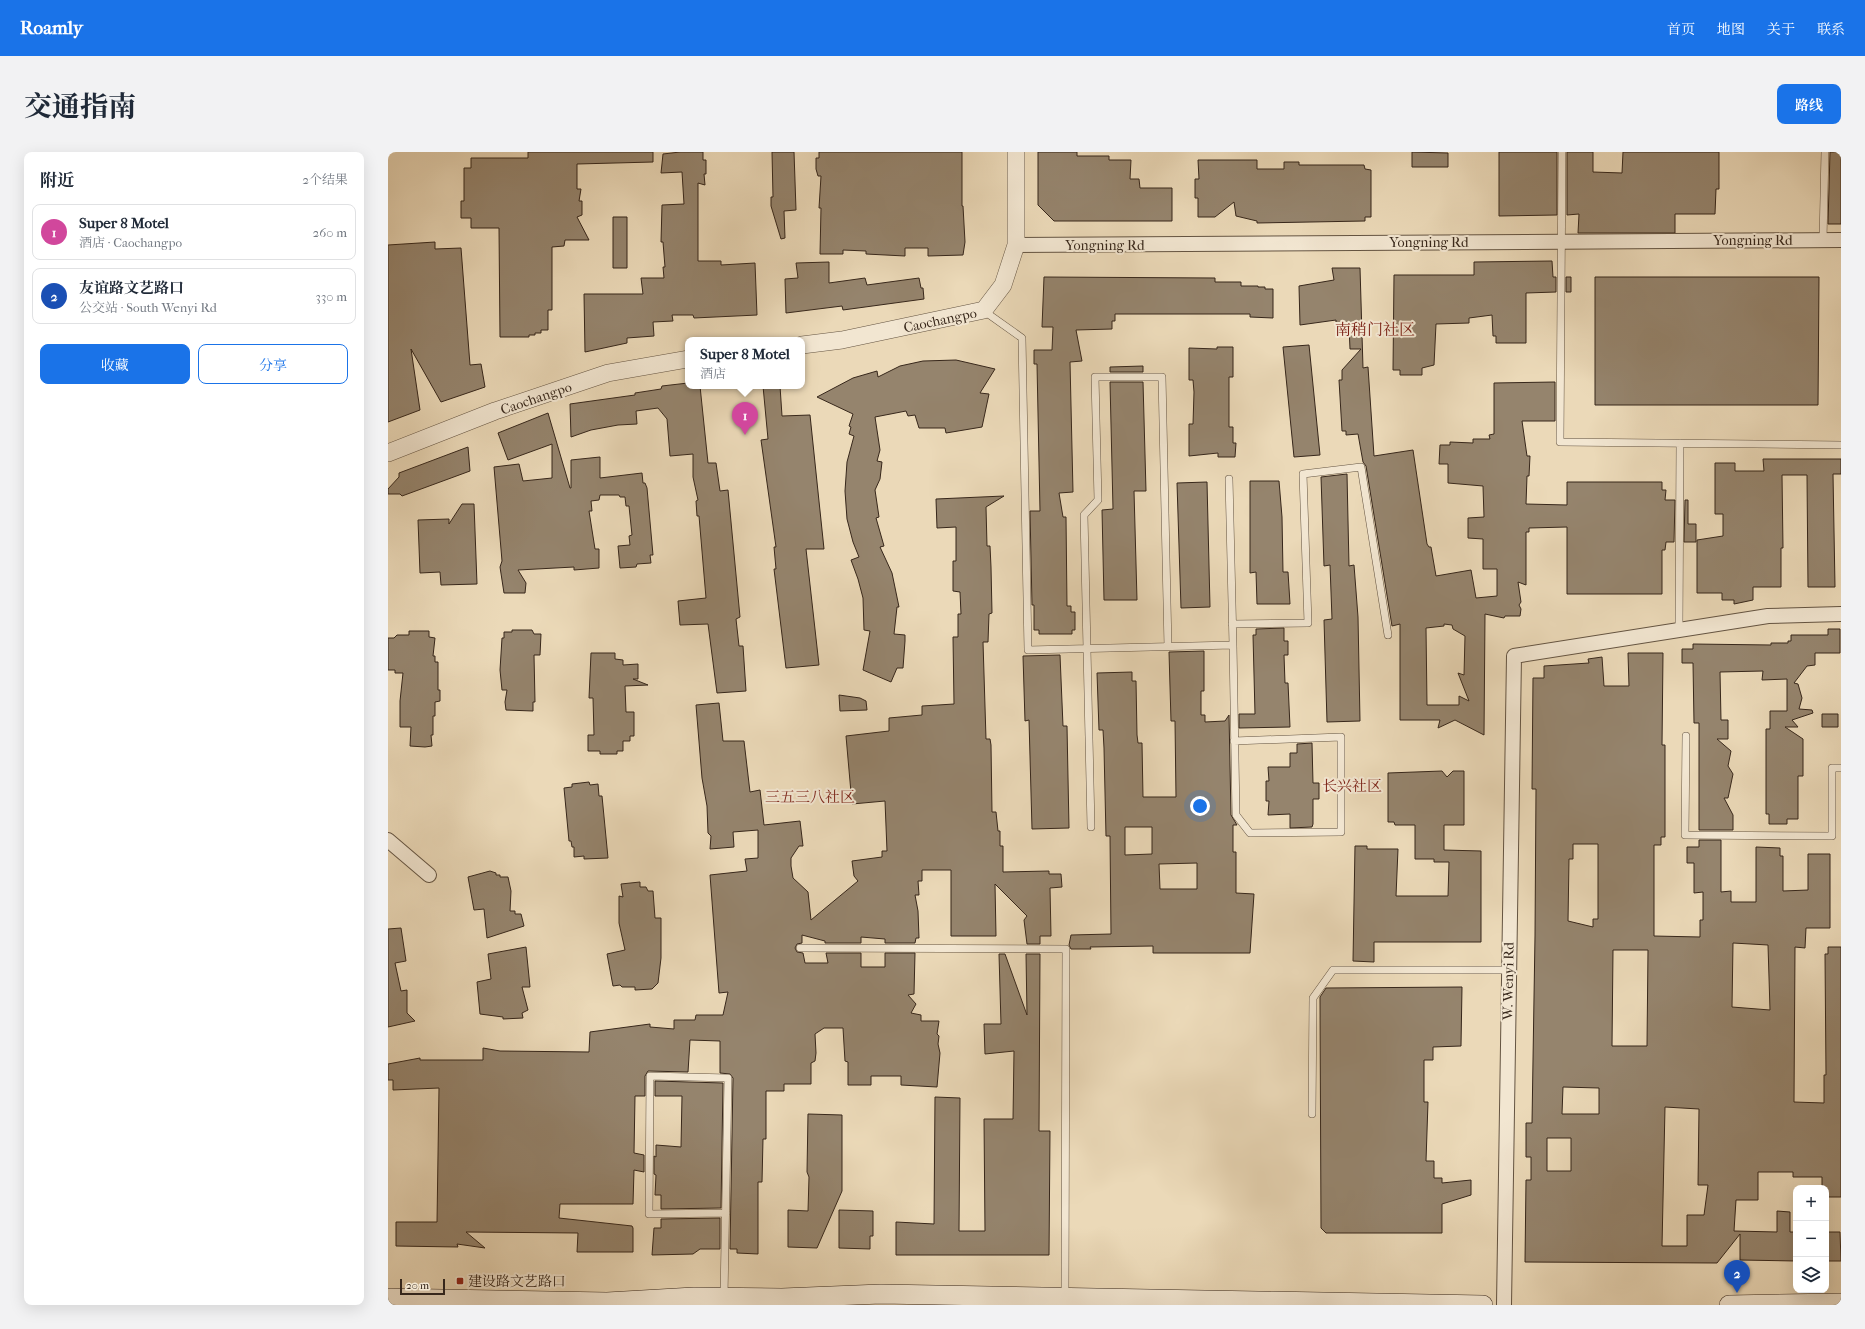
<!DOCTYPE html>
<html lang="zh">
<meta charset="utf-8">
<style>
:root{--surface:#fff;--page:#f2f2f3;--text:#1f2937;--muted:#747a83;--line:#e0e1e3;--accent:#1a73e8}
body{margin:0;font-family:"IM FELL French Canon","Noto Serif SC",serif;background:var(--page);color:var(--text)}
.controls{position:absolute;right:12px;bottom:12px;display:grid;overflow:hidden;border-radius:8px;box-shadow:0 4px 16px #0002}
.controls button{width:36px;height:36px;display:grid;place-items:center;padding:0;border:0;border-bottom:1px solid var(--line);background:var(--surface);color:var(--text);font:20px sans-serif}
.scale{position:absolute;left:12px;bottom:10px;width:45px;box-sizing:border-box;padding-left:4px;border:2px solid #37271b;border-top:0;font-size:11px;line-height:14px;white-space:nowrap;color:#37271b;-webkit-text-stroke:3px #f2e6d1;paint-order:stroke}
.you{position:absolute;left:812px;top:654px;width:14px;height:14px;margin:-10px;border:3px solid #fff;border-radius:50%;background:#1a73e8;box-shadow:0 0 0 6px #1a73e833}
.badge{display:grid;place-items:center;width:26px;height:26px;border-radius:50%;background:var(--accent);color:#fff;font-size:13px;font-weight:700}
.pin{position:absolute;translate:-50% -33px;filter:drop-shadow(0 1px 2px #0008)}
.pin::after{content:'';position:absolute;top:21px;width:14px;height:12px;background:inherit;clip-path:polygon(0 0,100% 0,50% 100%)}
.popup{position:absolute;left:297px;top:185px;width:120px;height:52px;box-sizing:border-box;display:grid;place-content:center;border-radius:8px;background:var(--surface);filter:drop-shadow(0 1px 3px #0005);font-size:13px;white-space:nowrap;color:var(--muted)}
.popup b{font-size:15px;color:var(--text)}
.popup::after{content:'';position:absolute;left:50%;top:100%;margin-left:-8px;border:8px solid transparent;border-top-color:var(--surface)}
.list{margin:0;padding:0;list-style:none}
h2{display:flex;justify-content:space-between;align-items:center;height:52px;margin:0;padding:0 16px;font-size:17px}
h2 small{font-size:13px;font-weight:400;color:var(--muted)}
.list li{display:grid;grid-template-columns:26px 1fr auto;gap:12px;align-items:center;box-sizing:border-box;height:56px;margin:0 8px 8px;padding:0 8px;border:1px solid var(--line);border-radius:8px}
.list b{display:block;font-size:15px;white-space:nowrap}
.list p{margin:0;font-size:13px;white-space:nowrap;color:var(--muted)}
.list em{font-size:13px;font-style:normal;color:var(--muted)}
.actions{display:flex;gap:8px;padding:12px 16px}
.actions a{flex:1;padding:9px 0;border:1px solid var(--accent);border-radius:8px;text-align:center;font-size:14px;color:var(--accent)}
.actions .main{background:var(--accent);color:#fff}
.icon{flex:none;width:22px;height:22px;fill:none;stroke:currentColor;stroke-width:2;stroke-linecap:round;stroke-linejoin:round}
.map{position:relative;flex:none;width:1453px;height:1153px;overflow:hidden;border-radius:8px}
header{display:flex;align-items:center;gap:24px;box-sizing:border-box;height:56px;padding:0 20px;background:var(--accent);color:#fff}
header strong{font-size:19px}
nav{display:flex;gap:22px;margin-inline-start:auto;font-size:14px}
.intro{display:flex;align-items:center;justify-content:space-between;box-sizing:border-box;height:96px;padding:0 24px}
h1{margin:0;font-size:28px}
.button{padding:10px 18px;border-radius:8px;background:var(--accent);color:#fff;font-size:14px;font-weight:700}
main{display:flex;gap:24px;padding:0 24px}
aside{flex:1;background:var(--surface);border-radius:8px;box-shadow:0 4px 16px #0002}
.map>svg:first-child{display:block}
.building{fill:#95846d;stroke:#37271b;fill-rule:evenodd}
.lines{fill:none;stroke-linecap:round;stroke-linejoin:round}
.service-casing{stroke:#645442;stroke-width:8}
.minor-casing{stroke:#645442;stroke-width:16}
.tertiary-casing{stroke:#645442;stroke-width:18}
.secondary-casing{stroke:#37271b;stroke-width:20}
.service{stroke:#f2e6d1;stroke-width:7}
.minor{stroke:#f2e6d1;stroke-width:14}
.tertiary{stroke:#f2e6d1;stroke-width:17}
.secondary{stroke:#f2e6d1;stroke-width:19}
.poi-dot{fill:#8f2418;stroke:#f2e6d1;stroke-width:1.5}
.labels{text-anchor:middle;stroke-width:4;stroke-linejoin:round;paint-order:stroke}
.street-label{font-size:14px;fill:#37271b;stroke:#f2e6d1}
.poi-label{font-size:14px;fill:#37271b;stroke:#f2e6d1;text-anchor:start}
.neighbourhood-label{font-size:15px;fill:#7a1f14;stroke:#f2e6d1}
.quarter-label{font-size:16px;fill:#7a1f14;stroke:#f2e6d1}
</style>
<header>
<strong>Roamly</strong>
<nav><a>首页</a><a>地图</a><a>关于</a><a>联系</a></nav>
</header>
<div class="intro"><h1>交通指南</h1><a class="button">路线</a></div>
<main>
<aside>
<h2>附近<small>2个结果</small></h2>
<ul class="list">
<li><span class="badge" style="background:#d1479c">1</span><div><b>Super 8 Motel</b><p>酒店 · Caochangpo</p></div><em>260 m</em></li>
<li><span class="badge" style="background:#1a4fb4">2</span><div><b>友谊路文艺路口</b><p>公交站 · South Wenyi Rd</p></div><em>330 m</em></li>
</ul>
<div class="actions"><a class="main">收藏</a><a>分享</a></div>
</aside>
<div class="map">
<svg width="1453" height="1153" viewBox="0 0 1453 1153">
<rect width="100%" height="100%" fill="#ebd9b8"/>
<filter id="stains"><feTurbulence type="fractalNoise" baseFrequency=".005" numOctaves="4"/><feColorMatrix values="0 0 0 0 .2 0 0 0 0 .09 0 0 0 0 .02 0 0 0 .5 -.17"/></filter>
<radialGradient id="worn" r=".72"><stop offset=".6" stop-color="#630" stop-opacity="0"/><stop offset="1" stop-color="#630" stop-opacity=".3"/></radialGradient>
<path class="building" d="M140,0h125v10l-76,2v25h4l-2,12h3v14l-5,2 12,23h-24l-1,6 -12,1v63h-4v20h-7v3h-6v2h-6v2h-29l-1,-109h-28v-10h-10v-17h3v-33h7v-10h57z
M292,0h23v8h3v14h-2l1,11 -7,-2v78h23v4l34,-2 2,52 -63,3 -1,-3h-21l1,6 -20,1 1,14 -27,2v5l-42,9 -1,-58h59l-2,-16h23l-1,-11h2l-2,-25h-2l1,-37 22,-1 -2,-32 -21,1 2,-19z
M384,0h22l2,58 -12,1 1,27 -4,1 -10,-33v-9h2z
M431,0h143v54h1l2,36 -2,13 -35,1v-8h-23v8l-39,-2v-3l-23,-1v4h-23l1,-46h-2l2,-32h-3l-2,-7v-11h3z
M650,0h39v4h32v4h22l-1,19h9l1,9h32v33h-118l-16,-16z
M1024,0l36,1v14h-36z
M1111,0h58v63l-58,1z
M1179,0h26v20l29,1 1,-21h96v37h-3l-1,25h-40v19h-97l1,-19 -12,1z
M1442,0h11v72h-13z
M810,8h59v9h27v-7h15v3h65l1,4 6,1v47h-6v4l-108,2v-2l-21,-5 -2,-14 -19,15h-17v-19h-3v-19h4z
M225,65h14v51h-14z
M47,90v7l26,-1 9,117 11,-1 4,23 -44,15 -30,-53 9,61 -32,12v-177z
M1164,109l1,16h3v15l-30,1v50h-30v-7h-3l-1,-21 -23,3v5l-33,1 -2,41 -12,3v7h-22v-5h-7l1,-95h80v-13z
M441,110v21l36,-5 2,7 52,-7 2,10h2l1,11 -81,11 -1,-4 -56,7 -1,-34 13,-1 -2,-15z
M944,116h28l3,100 5,-1 6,89 39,-6 14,94 2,3h2l5,29 35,-6 5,28 21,-2v-27h-14v-30l-15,-1v-20l16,-1 -1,-31 -35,-3v-19h-9l1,-19h10v-3l23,1v-4h17l-1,-4 5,-1v-51l61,-1v39h-33l5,35h3l-1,20h-2l-1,28 41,1v-23h95v8h4l-1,10h10l-1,42h-8l-1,8h-3v44h-95v-67l-38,1v4h-3v53l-8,-3 3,20 -2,3 2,4 -1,7h-15l-1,2 -19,-4 -1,121 -29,-15 -17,8 2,-8h-40v-96l-8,2 -26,-160 -3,-4 -5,-28 -12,1v-4h-4l-3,-51h3v-10l19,-21h-11l-1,-23h-13v-6l-36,5 -1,-39 35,-6zM1056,472l8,1 1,4 12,7 -1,39 -6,-2 11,28 -10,-5v9h-32l-1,-77 18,-2z
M656,125l171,1v4h26v4h17v1h7v2h8v29l-23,-1v-3h-135v7h-3v8l-36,1 6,31 -12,1 3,130 -14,1 4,24h3l1,89h4v6h4v18h-3v4h-33v-4h-5v-25h-2l-2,-94h10l-3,-147h-3v-14h18l1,-23h-11z
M1178,125h5v15h-5z
M1207,125h224l-1,128h-223z
M921,193l11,110 -26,2 -11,-110z
M829,195h16v30h-4v50h4v16h3l-1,14h-17v-4l-29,3v-32h4l1,-32 -1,-12h-4v-32l28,1z
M568,208l39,9 -15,24 9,1 -7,33 -36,6 -1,-5h-26l-4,-13 -7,1 -2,-5 -31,6 5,33 -3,11 5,1 -2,17 -5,11 4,27 -3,1 8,28 -4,1 12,26 7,34h-2l-3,27 11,1v6l-2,27h-6l-6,14 -28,-12 7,-39 -6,-1 -1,-32 -5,-19 -7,-19 8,-3 -6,-15 -6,-23 -2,-28 2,-29 7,-26 -5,-2 2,-7 -2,-1 4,-12 -36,-17 36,-19 24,-7 1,6 22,-11 23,-5z
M755,214v6h-33v-5z
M722,230h33l3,109h-12l3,109h-33l-2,-90 11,-1z
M300,231v3h12l8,77h8l4,28 8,-1 12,127 -4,2 3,27h4l3,45 -29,2 -9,-69 -28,1 -2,-24 28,-3 -7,-82h-2l-1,-15 2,-1 -5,-23v-23l-23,2 -3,-37 -9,-11 -22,3 1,13 -19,1 -27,5 -20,7 -1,-33 65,-9v-2l26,-4 1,-3z
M375,234h17l2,30 28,-1 14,134h-18l13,116 -33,3 -12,-99h2l-2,-22h2l-15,-107 7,-1z
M160,261l22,75h1v-28l29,-3v21l42,-5 1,10h2l2,5 6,67h-3l1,8 -14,1 -1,3 -16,1 -2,-22 12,-1 -1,-9 3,-1 -3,-29h-3l-1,-9h-5l-1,-2h-19l-1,5 -8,1 1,10h-3l6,38h4v19l-25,2v-3l-56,3 8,13 -1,10h-21l-4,-26 2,-6 -8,-94 25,-3 4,17 29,-3v-34l-44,16 -10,-27z
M80,295l2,24 -68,25 -2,-2h-12v-5l11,-12v-4z
M1375,307h78v15h-8l2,113h-27l-1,-112h-25l1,73h-2v39h-28v13l-19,4v-4h-12v-7h-25v-53l26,-4v-22h-8v-51h20v8h29z
M959,322l2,92 5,-1 4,52 2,104 -33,1 -3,-102 8,-1 -2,-54 -6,1 -3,-89z
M862,329h29l3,36 1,55h5l2,32h-33l-1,-32 -6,1z
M819,330l3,125 -29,1 -4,-125z
M616,344l-18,11 1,39h3l1,21 1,46 -3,1 -1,28h-5l3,97h4l1,6 1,67h4l2,19h2v15h3v26l46,-1v3h12l1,13 -12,1 1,48h-11v8h-13l-3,-24 3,-4 -32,-32 1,52h-45v-66h-29v11h-4l1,14h-4l3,16 1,27h-3l-1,5h-30v-4l-24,-2v6h-36v-2l-23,-6v8l-5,1 -2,4 2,4 6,1 2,10h23l-2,-10h35v14h24v-14h30l-1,41 -6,1 8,9 -5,9 10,2v6h18l-2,13 2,2 -1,8 2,9 -3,34 -36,-2v-9h-30v9h-23v-23l-3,-1 -2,-33h-19l-9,6 1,19 -1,8 -4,2v21h-27v7h-18v48h-3l-1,43h-4v72l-21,-1v-4h-7l3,-171 -3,-4 -10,-1v-32l-30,-1 -2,32 -40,-1 -3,5v20h-10l-1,57 10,2v17l-10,-2 -1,34h-73l-1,14 73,8 1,2v24h-56l1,-19 -112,-1 19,16 -28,-4 1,3 -62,-1v-24h41l2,-134 -46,2v-10h-5v-16l32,-6v2h63v-12l17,3 89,1 1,-20 60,-8v3l24,2v-9h21l1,-5h27l5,-23 -9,1 -9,-118 37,-4 -2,-12 13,-1v-28l-25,2 1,15 -24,2 1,-13 -3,-3 -1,-27 -5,-28 -6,-73 23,-2 4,38h21l6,51 10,-2 4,35 36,-4 3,25h-4l-8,12v8l2,12 15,14 3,28 47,-39 -4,-5 -2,-15 30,-4v-6h5l-2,-50 -33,3 -6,-68 43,-5v-13l33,-3v-9l32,-2 -1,-67h5v-23h3l-1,-22 -7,-1v-30h3v-34l-19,1 -1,-29z
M1297,348h3v24h8v18h-12z
M74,352h12l3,80 -36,1 -1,-13 -20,1 -2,-53 31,-1v5z
M896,476v13h4v14h-4l1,28h3l2,44 -51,1v-14h16l-2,-79h3v-6z
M1440,477h12v24h-25v12l-8,1 -13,17 4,1 4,14 -3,11 13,1 1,3 -21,7 6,7h-13l18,12v37h-5v43h-11v5h-18v-10h-3v-85h4v-18h17v-32l-25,1 1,-9 -43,1 1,48h7v19h-11l14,12 -3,15 5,8 -5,24h-4l9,17v15h-34v-107h-5l-1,-60h-11v-14h11v-5l78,1v-2h17v-2h3v-6h37z
M124,478h20l2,4h7l-1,21h-6l1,47h-2v9l-27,-1 -1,-8 2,-12h-5l-2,-20 2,-32h2v-6h8z
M21,479h20v6l6,1 -2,18h2v6h3v28h2v11l-5,1v14h-2v19h-2l1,11 -7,1 -15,-1 1,-19h-11v-26l3,-28h-8v-3h-7v-32h6l3,-3h12z
M816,499v40h-3v24h4v7l20,-1 4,-6 2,100 6,10h-4v27h3v41l18,1 -4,59h-97v-7l-63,1 1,2h-20l-2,-4 2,-10 40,-1 -1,-98h-4l-2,-88 -1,-18h-4l-2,-57 35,-1v9h4l1,54 1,8h4l1,54h33l-1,-76h-4l-2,-69zM737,675h27v27l-27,1zM809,711v26h-37l-1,-25z
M203,501h24v6l8,1v5l15,-1v15h-5l15,6 -23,1 1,26h8v24h-4v5h-7v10h-6v3h-17v-3h-12v-16h6l-1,-37h-4z
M1240,501h35l-1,92h3v92h-4v8h-7v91l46,1v-17h3v-28l-9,1v-30h-7v-16h12v-7h22v52l10,-1v11h25v-55l24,1v8h3v35l25,-1v-36h22v74h-24l-1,20 -10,-1 -1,155 30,1v-28h2l-1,-121h3v-7h13v250h-15v-9h-4v-11h-29v-5h-35v28h-22l-2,31 43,1v-21l13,1v20h6v29l-56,-1v-26l-23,29 -192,-1 1,-82h5v-23h-5v-34h6l3,-187 1,-147h-4l1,-111h11v-12l45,-3 -1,-4 14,-2 2,29h25zM1185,692h25v75h-5v8l-25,-6 1,-62h4zM1345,791l35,2 2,65 -38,-3zM1225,798h35l-1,96h-35zM1175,935l36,1v26h-37zM1277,955l34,2 -1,76h10l-4,30h-17v31h-25zM1159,986h24v33h-24z
M672,503l3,71h4l2,102 -37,1 -3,-109 -4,1 -2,-65z
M451,543l21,3 6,3 1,9 -27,1z
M1434,562h16v13h-16z
M924,591l1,40h6v16h-6v25l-1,3 -22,1v-14l-22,1 1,-14h-3v-20h3l-1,-14h22v-14h7v-9z
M1054,619l5,6 6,-6h11v54h-20v25l37,1v91h-107v20l-21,-1 2,-115h12v3h31l-2,47h52l1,-34h-15v-3h-19v-34h-20l-1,-3h-6v-49z
M201,630l1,3 8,-1 1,12h3l6,62 -24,1v-3l-10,1v-10h-2l-1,-6h-2l-5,-53 8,-1v-3z
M102,719l6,2v2h4v2h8l3,14 -1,20h5v3h6l3,12 -37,12 -3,-29 -10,1 -6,-33z
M252,730v5h6l2,4h5l2,27h6v40l-3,25 -6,6 -17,1v-3h-13l-2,-2 -7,1 -6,-32 18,-4 -6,-27v-27l4,1 -2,-13z
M13,776l5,33 -11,2 6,28 6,-1v23l8,8 -27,6v-98z
M138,795l4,40h-8l6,23 -6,3 1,5 -20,1v-2l-23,-3 -3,-32 14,-3 -3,-25z
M611,802h6l22,61 -1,-61h14l-1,177h11l-1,124h-153v-33l38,2 1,-127 25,1 -1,133h26l-1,-112h29l1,-68 -29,3 -1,-30h17z
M1074,835l-1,59 -28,1v13h-9v42h4l-2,59h8v17h8v5l29,-3v15l-29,9v29h-116l-5,-5 -1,-231 6,-9z
M267,929l68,2 -2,125 -60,1v-14h-6l1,-20 -2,-1v-18l2,1v-12l25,2 1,-51h-27z
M420,962l34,1v76l-25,57 -29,-1v-37l20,1 1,-34 -2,-5z
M451,1058l34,1v25h-3v13l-31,-1z
M332,1066v31h-20l-7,5 -41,1 2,-27h7v-9z
M1438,1080h14l1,29h-15z"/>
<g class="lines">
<defs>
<path id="service" d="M1174,0l-2,290 281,3
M1435,88l2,-88
M596,159l38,27 6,312 205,-5 -4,-166
M844,472l76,-1 -5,-149 58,-7 27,168
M1291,478l1,-187
M845,493l3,170 14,18 91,-1v-95l-107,4
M1298,584l-1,99 147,1v-68h9
M703,675l-7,-312 14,-15 -3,-123h67l6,270
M412,796l266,1 -1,348
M924,962l1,-116 20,-28h175
M336,1145l4,-219 -78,-2 -1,138 77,-1"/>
<path id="minor" d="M628,93l825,-5
M0,688l41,35
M1116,1153l10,-649 254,-40 73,-2"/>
<path id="tertiary" d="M414,193l40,-5 142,-30 19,-25 13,-40v-93
M0,301l107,-42 113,-38 80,-14"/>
<path id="secondary" d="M0,1146l219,4 87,-5 88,1 99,-4 602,11
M1341,1153l112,-2"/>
</defs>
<use href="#service" class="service-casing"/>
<use href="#minor" class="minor-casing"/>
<use href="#tertiary" class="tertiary-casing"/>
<use href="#secondary" class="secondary-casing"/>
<use href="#service" class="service"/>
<use href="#minor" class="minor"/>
<use href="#tertiary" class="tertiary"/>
<use href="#secondary" class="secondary"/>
</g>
<rect class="poi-dot" x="68" y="1125" width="8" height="8" rx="2"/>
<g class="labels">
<g class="street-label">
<text x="1365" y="93">Yongning Rd</text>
<text x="1041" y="95">Yongning Rd</text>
<text x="717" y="98">Yongning Rd</text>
<text transform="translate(552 168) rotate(-12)" y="5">Caochangpo</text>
<text transform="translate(148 246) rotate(-19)" y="5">Caochangpo</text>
<text transform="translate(1120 829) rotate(-89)" y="5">W. Wenyi Rd</text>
</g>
<g class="poi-label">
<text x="80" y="1134">建设路文艺路口</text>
</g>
<g class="neighbourhood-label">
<text x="964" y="639">长兴社区</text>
<text x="422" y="650">三五三八社区</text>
</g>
<g class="quarter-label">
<text x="987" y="183">南稍门社区</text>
</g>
</g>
<rect width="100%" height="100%" filter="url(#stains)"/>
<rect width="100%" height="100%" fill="url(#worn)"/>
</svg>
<div class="controls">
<button>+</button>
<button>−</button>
<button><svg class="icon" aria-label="layers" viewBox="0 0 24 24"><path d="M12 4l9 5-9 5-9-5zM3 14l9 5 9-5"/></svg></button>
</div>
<div class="scale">20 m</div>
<div class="you"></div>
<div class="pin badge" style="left:357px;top:283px;background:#d1479c">1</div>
<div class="popup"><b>Super 8 Motel</b>酒店</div>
<div class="pin badge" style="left:1349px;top:1141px;background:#1a4fb4">2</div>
</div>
</main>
